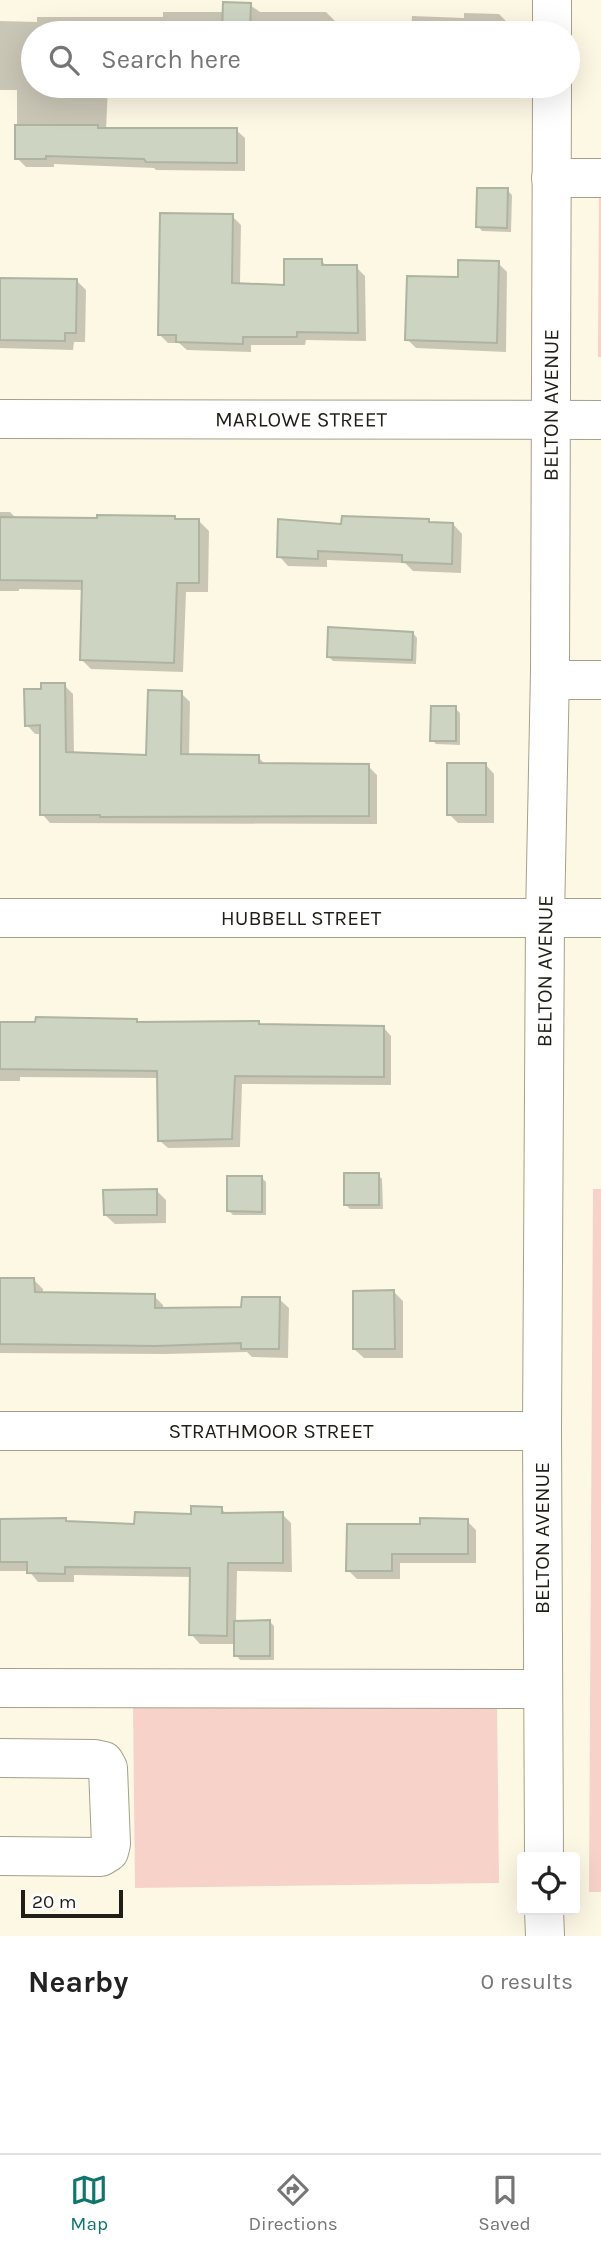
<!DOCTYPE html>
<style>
:root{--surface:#fff;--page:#f2f2f2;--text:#222;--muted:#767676;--line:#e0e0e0;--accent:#0f766e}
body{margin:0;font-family:Karla,sans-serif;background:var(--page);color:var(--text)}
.controls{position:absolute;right:21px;bottom:21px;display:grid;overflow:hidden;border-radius:7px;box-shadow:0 7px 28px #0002}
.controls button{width:63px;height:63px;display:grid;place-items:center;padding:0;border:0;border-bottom:2px solid var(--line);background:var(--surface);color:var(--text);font:35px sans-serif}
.scale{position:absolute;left:21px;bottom:18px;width:102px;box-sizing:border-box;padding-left:7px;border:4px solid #201e17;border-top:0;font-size:19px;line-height:24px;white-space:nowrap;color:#201e17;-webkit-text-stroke:5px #fff;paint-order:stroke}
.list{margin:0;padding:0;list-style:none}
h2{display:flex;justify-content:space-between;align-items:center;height:91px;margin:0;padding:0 28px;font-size:30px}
h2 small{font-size:23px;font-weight:400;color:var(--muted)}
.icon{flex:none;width:38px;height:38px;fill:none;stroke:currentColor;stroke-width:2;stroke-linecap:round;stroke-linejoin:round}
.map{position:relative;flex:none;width:601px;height:1936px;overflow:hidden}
.search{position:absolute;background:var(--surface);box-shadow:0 7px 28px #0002;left:21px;right:21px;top:21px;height:77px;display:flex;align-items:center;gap:18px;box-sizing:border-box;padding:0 24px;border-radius:38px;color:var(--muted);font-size:26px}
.sheet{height:217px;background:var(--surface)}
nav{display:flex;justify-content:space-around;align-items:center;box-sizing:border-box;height:98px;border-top:2px solid var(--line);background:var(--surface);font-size:19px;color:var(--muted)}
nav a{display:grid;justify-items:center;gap:4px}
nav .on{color:var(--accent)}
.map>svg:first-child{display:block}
.green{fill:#f7d2c8}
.shadow{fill:#0003}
.building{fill:#cdd4c2;stroke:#adb4a2;stroke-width:2}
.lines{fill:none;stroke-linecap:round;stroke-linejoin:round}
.minor-casing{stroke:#a4a08d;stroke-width:40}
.minor{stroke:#fff;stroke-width:38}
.labels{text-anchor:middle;stroke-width:5;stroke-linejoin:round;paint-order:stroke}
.street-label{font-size:21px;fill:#201e17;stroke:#fff}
</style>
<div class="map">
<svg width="601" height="1936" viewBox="0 0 601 1936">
<rect width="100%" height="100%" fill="#fdf8e4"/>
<path class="green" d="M599,188h2v169h-3z
M593,1189h8v703h-12z
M497,1701l2,182 -364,5 -2,-183z"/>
<path class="shadow" d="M250,5l10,7h66l9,9v12h-302v53h75l-2,44h130l9,8v33l-89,-1 -2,-2 -100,-4v3h-28l-9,-9v-68h-17v-69l37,1v-5h126v-5h61z
M464,13l35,1 10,10 -1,9h-97l1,-17 52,2z
M507,190l5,5 -1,37 -29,-1 -4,-5z
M232,216l9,9 -1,60 45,1 37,-25 5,6h29l9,9 1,65 -60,-1 -1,5h-54v7l-64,-2 -8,-7h-11l-9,-9z
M498,263l9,9 -1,80 -90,-4 -9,-9 53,-60z
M0,280h76l10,10 -1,52h-11l-1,8 -73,-2z
M0,512h10l7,7 157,-1 3,3h22l10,10 -1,61h-22l-3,80 -92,-3 -10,-10 3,-69 -65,-1v2h-19z
M430,524h23l9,10 -1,39 -48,-2 -8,-8 -78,-3v7l-39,-1 -9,-10 64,-30z
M413,633l4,5 -1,26 -83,-3 -5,-5z
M64,685l9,9 1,60 73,3 34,-64 9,9 -1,54 69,1 8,8 102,1 9,9v49l-327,-1 -8,-9v-80h-7l-8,-9 15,-35z
M455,708l5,5v32l-24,-1 -4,-4z
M485,764l9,10v49h-36l-9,-9z
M136,1021l2,2h120l4,3 121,1 8,9v49l-149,-1 -2,63 -72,1 -9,-8v-62l-139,-1v4h-20v-58z
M378,1175l4,4 1,30h-33l-4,-4z
M261,1177l5,5v33h-33l-4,-4z
M156,1190l10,10v23l-51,1 -10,-9z
M0,1280h34l9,9v5l111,2 9,9v4h80l36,-10 10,9 -1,50 -36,-1 -5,-5 -82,2 -165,-1z
M394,1292l9,9v57h-39l-10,-9z
M221,1508l6,7 55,-1 9,9 1,49 -55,-1 -1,51h34l4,4v34h-34l-4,-5v-11h-36l-9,-10 1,-57 -118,-2v7h-36l-9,-11h-29v-49l65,-2 3,2 68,4z
M467,1521l9,9v33h-76v16h-43l-9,-9 73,-45z"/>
<path class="building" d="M223,2l28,1 -1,30h-28z
M15,125h83v3h139v35l-91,-1 -2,-3 -98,-3v3h-31z
M477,188h31l-1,40 -31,-1z
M160,213l73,1 -1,69 52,2v-26h38v6h35l1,68 -61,-1v5h-54v7l-67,-2v-7h-18z
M458,260l41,1 -2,82 -92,-3 2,-64 51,1z
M0,278l77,1 -1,54h-11v8l-65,-1z
M97,515l78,1v3h24v64h-22l-3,80 -94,-3 2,-79 -82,-1v-63l97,1z
M342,516l87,3v3l24,1 -1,41 -50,-2v-7l-84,-4v8l-41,-2 1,-38 63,5z
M328,627l85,5 -1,28 -85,-3z
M41,683h24l1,69 80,3 2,-65 34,1 -1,63 78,1v8l110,1v52l-269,1v-2h-60v-90l-15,1 -1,-37h17z
M431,706h25v35h-26z
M447,763h39v52h-39z
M36,1017l101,2v3l122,-1v3l125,2v51l-149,-1 -3,63 -74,2 -1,-70 -157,-2v-47h35z
M344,1173h35v32h-35z
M227,1176h35v36l-35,-1z
M157,1189v26h-53l-1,-25z
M0,1278h34l1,14 120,2v14l86,-1 1,-10h38l-1,52h-38v-6l-86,3 -155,-2z
M394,1290l1,59h-42v-58z
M191,1506l31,1v6l61,-1v51h-55l-1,73 -38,-1 1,-67 -125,-1v7l-38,-1v-11h-27v-43l66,-1v3l68,3 1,-12 56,2z
M420,1518l48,1v35h-76v17h-46l1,-47h73z
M270,1620v36h-36v-35z"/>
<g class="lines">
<defs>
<g id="minor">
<path d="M552,33v-33"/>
<path d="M551,178h50"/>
<path id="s1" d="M0,419l601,1"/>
<path d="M550,680h51"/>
<path id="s2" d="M0,918h601"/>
<path id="s3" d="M0,1431h542"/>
<path d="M0,1688l543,1"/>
<path d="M0,1758l95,1 9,2 4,7 3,76 -2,8 -8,5 -101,-1"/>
<path id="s4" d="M544,1857l-2,-426 3,-513 5,-247 2,-585"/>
<path d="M544,1910l1,26"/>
</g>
</defs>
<use href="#minor" class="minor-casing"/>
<use href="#minor" class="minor"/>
</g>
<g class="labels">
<g class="street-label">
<text dy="7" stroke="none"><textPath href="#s4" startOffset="1452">BELTON AVENUE</textPath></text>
<text dy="7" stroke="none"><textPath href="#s1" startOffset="301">MARLOWE STREET</textPath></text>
<text dy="7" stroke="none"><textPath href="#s2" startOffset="301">HUBBELL STREET</textPath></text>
<text dy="7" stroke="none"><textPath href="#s4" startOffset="886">BELTON AVENUE</textPath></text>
<text dy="7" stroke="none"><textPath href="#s3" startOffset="271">STRATHMOOR STREET</textPath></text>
<text transform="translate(542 1538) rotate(-90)" y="7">BELTON AVENUE</text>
</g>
</g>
</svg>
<div class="controls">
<button><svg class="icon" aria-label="locate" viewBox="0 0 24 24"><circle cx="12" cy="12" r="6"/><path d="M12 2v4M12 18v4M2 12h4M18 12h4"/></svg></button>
</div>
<div class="scale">20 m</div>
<div class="search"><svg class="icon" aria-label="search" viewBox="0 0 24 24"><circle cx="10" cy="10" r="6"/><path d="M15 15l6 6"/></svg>Search here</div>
</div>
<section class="sheet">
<h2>Nearby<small>0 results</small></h2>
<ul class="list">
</ul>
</section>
<nav>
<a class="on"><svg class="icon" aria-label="map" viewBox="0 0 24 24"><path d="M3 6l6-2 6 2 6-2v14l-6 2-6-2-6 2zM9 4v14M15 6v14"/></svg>Map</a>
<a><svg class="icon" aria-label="directions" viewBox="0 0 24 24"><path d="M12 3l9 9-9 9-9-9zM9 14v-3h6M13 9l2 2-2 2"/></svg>Directions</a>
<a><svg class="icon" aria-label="saved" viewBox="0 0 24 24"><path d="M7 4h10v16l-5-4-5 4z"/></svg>Saved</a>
</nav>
